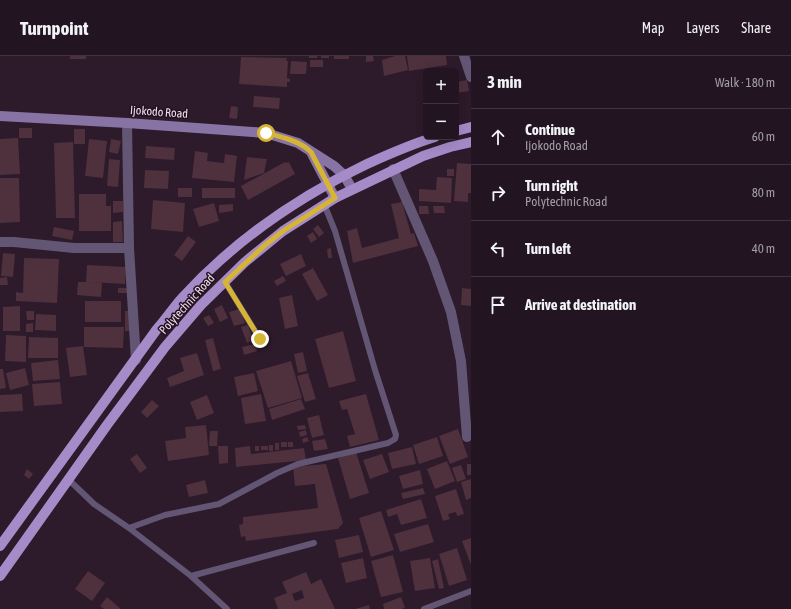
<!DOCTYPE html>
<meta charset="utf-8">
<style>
:root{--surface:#221420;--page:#2a1d29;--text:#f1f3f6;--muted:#a29ea5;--line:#3f333e}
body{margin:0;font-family:"Asap Condensed",sans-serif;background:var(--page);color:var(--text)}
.controls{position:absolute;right:12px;top:12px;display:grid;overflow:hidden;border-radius:6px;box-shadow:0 4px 16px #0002}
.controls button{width:36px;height:36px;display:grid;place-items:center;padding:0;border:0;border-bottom:1px solid var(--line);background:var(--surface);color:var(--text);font:20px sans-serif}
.stop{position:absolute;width:12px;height:12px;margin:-9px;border:3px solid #d6b534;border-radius:50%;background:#fff}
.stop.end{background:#d6b534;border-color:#fff;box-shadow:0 1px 4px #0008}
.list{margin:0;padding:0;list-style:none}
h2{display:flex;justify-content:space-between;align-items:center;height:52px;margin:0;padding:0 16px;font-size:17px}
h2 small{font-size:13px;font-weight:400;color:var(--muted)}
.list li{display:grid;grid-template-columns:26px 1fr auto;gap:12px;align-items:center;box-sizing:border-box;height:56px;padding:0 16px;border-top:1px solid var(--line)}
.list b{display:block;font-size:15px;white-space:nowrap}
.list p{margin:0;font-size:13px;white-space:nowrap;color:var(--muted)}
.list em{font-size:13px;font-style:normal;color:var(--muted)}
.icon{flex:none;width:22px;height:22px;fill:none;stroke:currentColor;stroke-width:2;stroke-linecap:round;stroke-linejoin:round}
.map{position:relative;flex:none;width:471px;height:553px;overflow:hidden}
header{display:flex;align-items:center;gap:24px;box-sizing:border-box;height:56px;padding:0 20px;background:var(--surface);border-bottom:1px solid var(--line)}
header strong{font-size:19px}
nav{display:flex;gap:22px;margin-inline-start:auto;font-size:14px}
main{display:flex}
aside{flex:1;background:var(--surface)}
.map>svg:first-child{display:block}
.building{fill:#4f303d;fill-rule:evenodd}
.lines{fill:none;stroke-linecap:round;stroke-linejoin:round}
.service{stroke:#635674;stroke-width:6}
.minor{stroke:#635674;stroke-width:10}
.secondary{stroke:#8874a4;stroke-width:10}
.primary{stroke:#a58bc8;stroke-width:10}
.route{stroke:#d6b534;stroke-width:5}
.labels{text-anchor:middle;stroke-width:3;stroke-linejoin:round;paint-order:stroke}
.street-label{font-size:12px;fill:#eee1ed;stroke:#231122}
</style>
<header>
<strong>Turnpoint</strong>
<nav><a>Map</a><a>Layers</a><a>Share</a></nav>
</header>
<main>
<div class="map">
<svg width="471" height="553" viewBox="0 0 471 553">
<rect width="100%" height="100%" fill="#2d1a2b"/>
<path class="building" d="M70,0h16v3h-16z
M309,0h8v2h-8z
M321,0h8v2h-8z
M334,0h15v3h-15z
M366,0h7l1,5 -8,1z
M395,0h10l3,14 -24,6 -2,-16z
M407,0h39l1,9 -38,6z
M241,1l46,1 -1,3h2l-1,17 3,1v3h-3v5l-48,-3z
M310,4h13v7h-13z
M291,5l16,1 -1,12h-16z
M467,24l2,11 -13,2v-11z
M254,40l26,2 -1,11 -26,-2z
M231,50l7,1 -1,12 -8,-1z
M19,72h13v10h-13z
M74,73h11v15h-11z
M18,82l2,36 -20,1v-36z
M89,83l18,2 -4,37 -18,-2z
M111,83l10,2 -3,13 -9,-2z
M73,86l2,76h-19l-2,-75z
M146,90l29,2 -1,12 -29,-2z
M195,95l13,2 -1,8 17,2 1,-9 12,2 -3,26 -42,-4z
M247,101l20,2 -3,14 -20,7z
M109,103l11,1 -2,27 -11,-1z
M285,106l1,1 3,-1 6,12 -47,26 -7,-14z
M457,107l14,1v29h-3v9l-14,-1z
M447,113h7v7h-7z
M145,114l24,1 -1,18 -24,-1z
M437,121l15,1 -1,25 -32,-2v-12l17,1z
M0,122h19l1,44 -20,1z
M178,132h14v9h-14z
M202,132h33v10h-33z
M79,138h27v12h5v25h-32z
M153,144l32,3 -2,29 -32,-3z
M113,145h10v11l-10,1z
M402,146l9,32 3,-1 4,13 -65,17 -6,-32 10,-3 5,20 37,-10 -8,-34z
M214,147l5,18 -20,6 -6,-18z
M233,148v7l-14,2v-8z
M419,150h9l1,8h-10z
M433,150h11l1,7h-11z
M122,165l1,21h-10v-20z
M318,169l6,8 -5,4 -6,-8z
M54,171l20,4 -2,9 -20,-4z
M313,176l4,7 -6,4 -4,-7z
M188,180l8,6 -14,19 -8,-6z
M331,192l1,10h-4l-1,-9z
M3,197l12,1 -2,23 -12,-1z
M301,198l5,12 -20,10 -6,-12z
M24,202l35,1 -2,44 -41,-2v-9l7,1z
M87,209l39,2 -1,17 -35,-2 12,1 -1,14 -24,-2 1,-13h8z
M313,212l15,27 -11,6 -15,-27z
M283,220l3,5 -9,5 -3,-5z
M7,221l1,8h-8v-7z
M118,232h12v5h-12z
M462,232l9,1v17l-10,-1z
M292,239l6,31 -13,3 -6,-31z
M85,245h36v21h-36z
M222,249l6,13 -8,4 -6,-13z
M20,250v25h-17v-24z
M240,253l5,14 -11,3 -5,-14z
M26,255h8v9h-7z
M125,255h6v20h-6z
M36,258l20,1v16l-21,-1z
M209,259l5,8 -6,3 -5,-8z
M33,267v9h-7v-8z
M248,269l5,15 -6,3 -6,-16z
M84,271h40l-1,21 -39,-1z
M343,275l13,50 -27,7 -14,-49z
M6,279l20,1v26l-21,-1z
M29,281l29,1v20h-30z
M213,282l8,31 -8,2 -8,-31z
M255,288l2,7 -13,4 -2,-8z
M83,290l4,29 -17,2 -4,-29z
M303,296l4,19 -9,2 -4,-19z
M197,297l7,22 -34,12 -3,-9 17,-7 -4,-13z
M58,304l2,19 -27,2 -2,-18z
M291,305l11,37 -34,10 -12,-37z
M25,312l4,17 -19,5 -4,-17z
M0,313h3l3,19 -6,1z
M254,317l4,18 -20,5 -4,-19z
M308,317l8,26 -11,3 -8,-26z
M60,326l2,22 -28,2 -2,-22z
M22,338l1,17 -23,1v-17z
M261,338l5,27 -21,3 -4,-26z
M366,338l13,46 -29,7 -3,-11 8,-2 -8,-25 -5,1 -3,-9z
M207,339l7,18 -17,7 -7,-18z
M301,343l4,10 -33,11 -3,-11z
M152,344l7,6 -12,12 -6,-6z
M319,359l5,20 -12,3 -5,-20z
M206,369l3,30 -41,6 -3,-20 21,-3 -1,-11z
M305,369l1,4 -8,1 -1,-4z
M458,373l10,28 -18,7 -11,-28z
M306,374l1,5 -7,2 -1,-5z
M210,375h8l-1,15h-8z
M307,381l2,4 -6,2 -1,-4z
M437,381l6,19 -24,8 -6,-19z
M325,383l3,10 -14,2 -2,-10z
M281,386h6v5h-6z
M288,386h5v5h-5z
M275,387h4v7h-4z
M269,389h4v6h-4z
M218,390h10v17l-9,1z
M250,390l1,8 53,-6 2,12 -70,7 -1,-19z
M255,390h4v5h-4z
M261,390h7v4h-7z
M412,391l4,17 -24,5 -4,-16z
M356,396l13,41 -19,6 -12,-41z
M137,398l10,14 -7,5 -10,-14z
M382,398l7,18 -19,7 -7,-19z
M447,405l8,20 -20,8 -8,-20z
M326,408l17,59 -5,6 -92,12 -1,-5 -4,1 -2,-12 4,-1v-7l75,-9 -3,-24 -20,2 -2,-19z
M467,408h4v11h-4z
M461,409l5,14 -9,3 -5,-14z
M27,413l6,5 -4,5 -5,-4z
M420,414l3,14 -20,5 -4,-13z
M471,423v19l-5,2 -5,-18z
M205,424l3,13 -19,4 -3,-12z
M423,432l2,6 -22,5 -2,-6z
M456,433l8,25 -7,2 -1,-4 -8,2 2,5 -7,2 -8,-25z
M421,443l6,19 -26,7 -4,-11 -9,3 -2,-7z
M381,455l13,39 -23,7 -12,-39z
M428,468l6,18 -34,10 -6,-18z
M359,479l4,17 -24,6 -4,-18z
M471,482v27l-9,-24z
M457,492l10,32 -18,6 -10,-32z
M393,499l10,37 -22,5 -10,-36z
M363,502l4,20 -21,5 -5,-20z
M430,502l5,30 -20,3 -5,-30z
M438,503l6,29 -5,1 -7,-28z
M88,515l17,12 -13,18 -17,-12z
M306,516l5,12 10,-5 14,30h-57l-4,-11 13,-5 -5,-11zM302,534l2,8 -9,3 -3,-7z
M107,541l14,12h-17l-4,-3z
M401,541l4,11 -4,1h-17l-1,-5z
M369,549l1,4h-15z"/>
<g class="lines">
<path class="service" d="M225,226l35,57
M68,423l26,25 35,24 62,48 36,33
M129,472l36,-13 54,-11 58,-31 21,-9 90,-21 7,-4 1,-4 -21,-65 -40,-139 -11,-27
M191,520l123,-33
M424,553l47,-18"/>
<path class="minor" d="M464,0l7,21
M127,67l2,125 7,112
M393,113l40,92 18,51 10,49 6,76
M0,186h14l60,6h55"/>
<path class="secondary" d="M0,60l127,7 139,10 32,10 36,23 10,9 8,14
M311,96l24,46"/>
<path class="primary" d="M456,75l15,-4
M0,490l157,-217c9,-10 16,-21 25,-31 52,-57 116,-101 185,-134 22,-10 45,-20 68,-27
M0,520l107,-151 58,-78 36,-42 44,-43 38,-31 52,-33 88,-42 27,-9 21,-5"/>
</g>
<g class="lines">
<path class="route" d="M260,283l-35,-57 39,-36 19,-15 52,-33 -24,-46c-11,-11 -29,-15 -45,-19"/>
</g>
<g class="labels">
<g class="street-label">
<text transform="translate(159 56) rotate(4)" y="4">Ijokodo Road</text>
<text transform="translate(187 248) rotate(-48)" y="4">Polytechnic Road</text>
</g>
</g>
</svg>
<div class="controls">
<button>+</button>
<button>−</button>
</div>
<div class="stop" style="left:266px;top:77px"></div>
<div class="stop end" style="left:260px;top:283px"></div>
</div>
<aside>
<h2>3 min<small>Walk · 180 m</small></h2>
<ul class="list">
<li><svg class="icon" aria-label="ahead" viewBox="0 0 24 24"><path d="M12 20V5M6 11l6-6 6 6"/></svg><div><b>Continue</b><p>Ijokodo Road</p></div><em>60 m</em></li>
<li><svg class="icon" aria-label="right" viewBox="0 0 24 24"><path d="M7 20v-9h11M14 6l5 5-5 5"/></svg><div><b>Turn right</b><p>Polytechnic Road</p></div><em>80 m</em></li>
<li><svg class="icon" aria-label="left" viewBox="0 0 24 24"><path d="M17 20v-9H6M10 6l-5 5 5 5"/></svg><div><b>Turn left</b></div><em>40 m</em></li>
<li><svg class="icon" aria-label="arrive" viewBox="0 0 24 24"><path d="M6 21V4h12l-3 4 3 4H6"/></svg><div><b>Arrive at destination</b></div></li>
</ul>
</aside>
</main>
